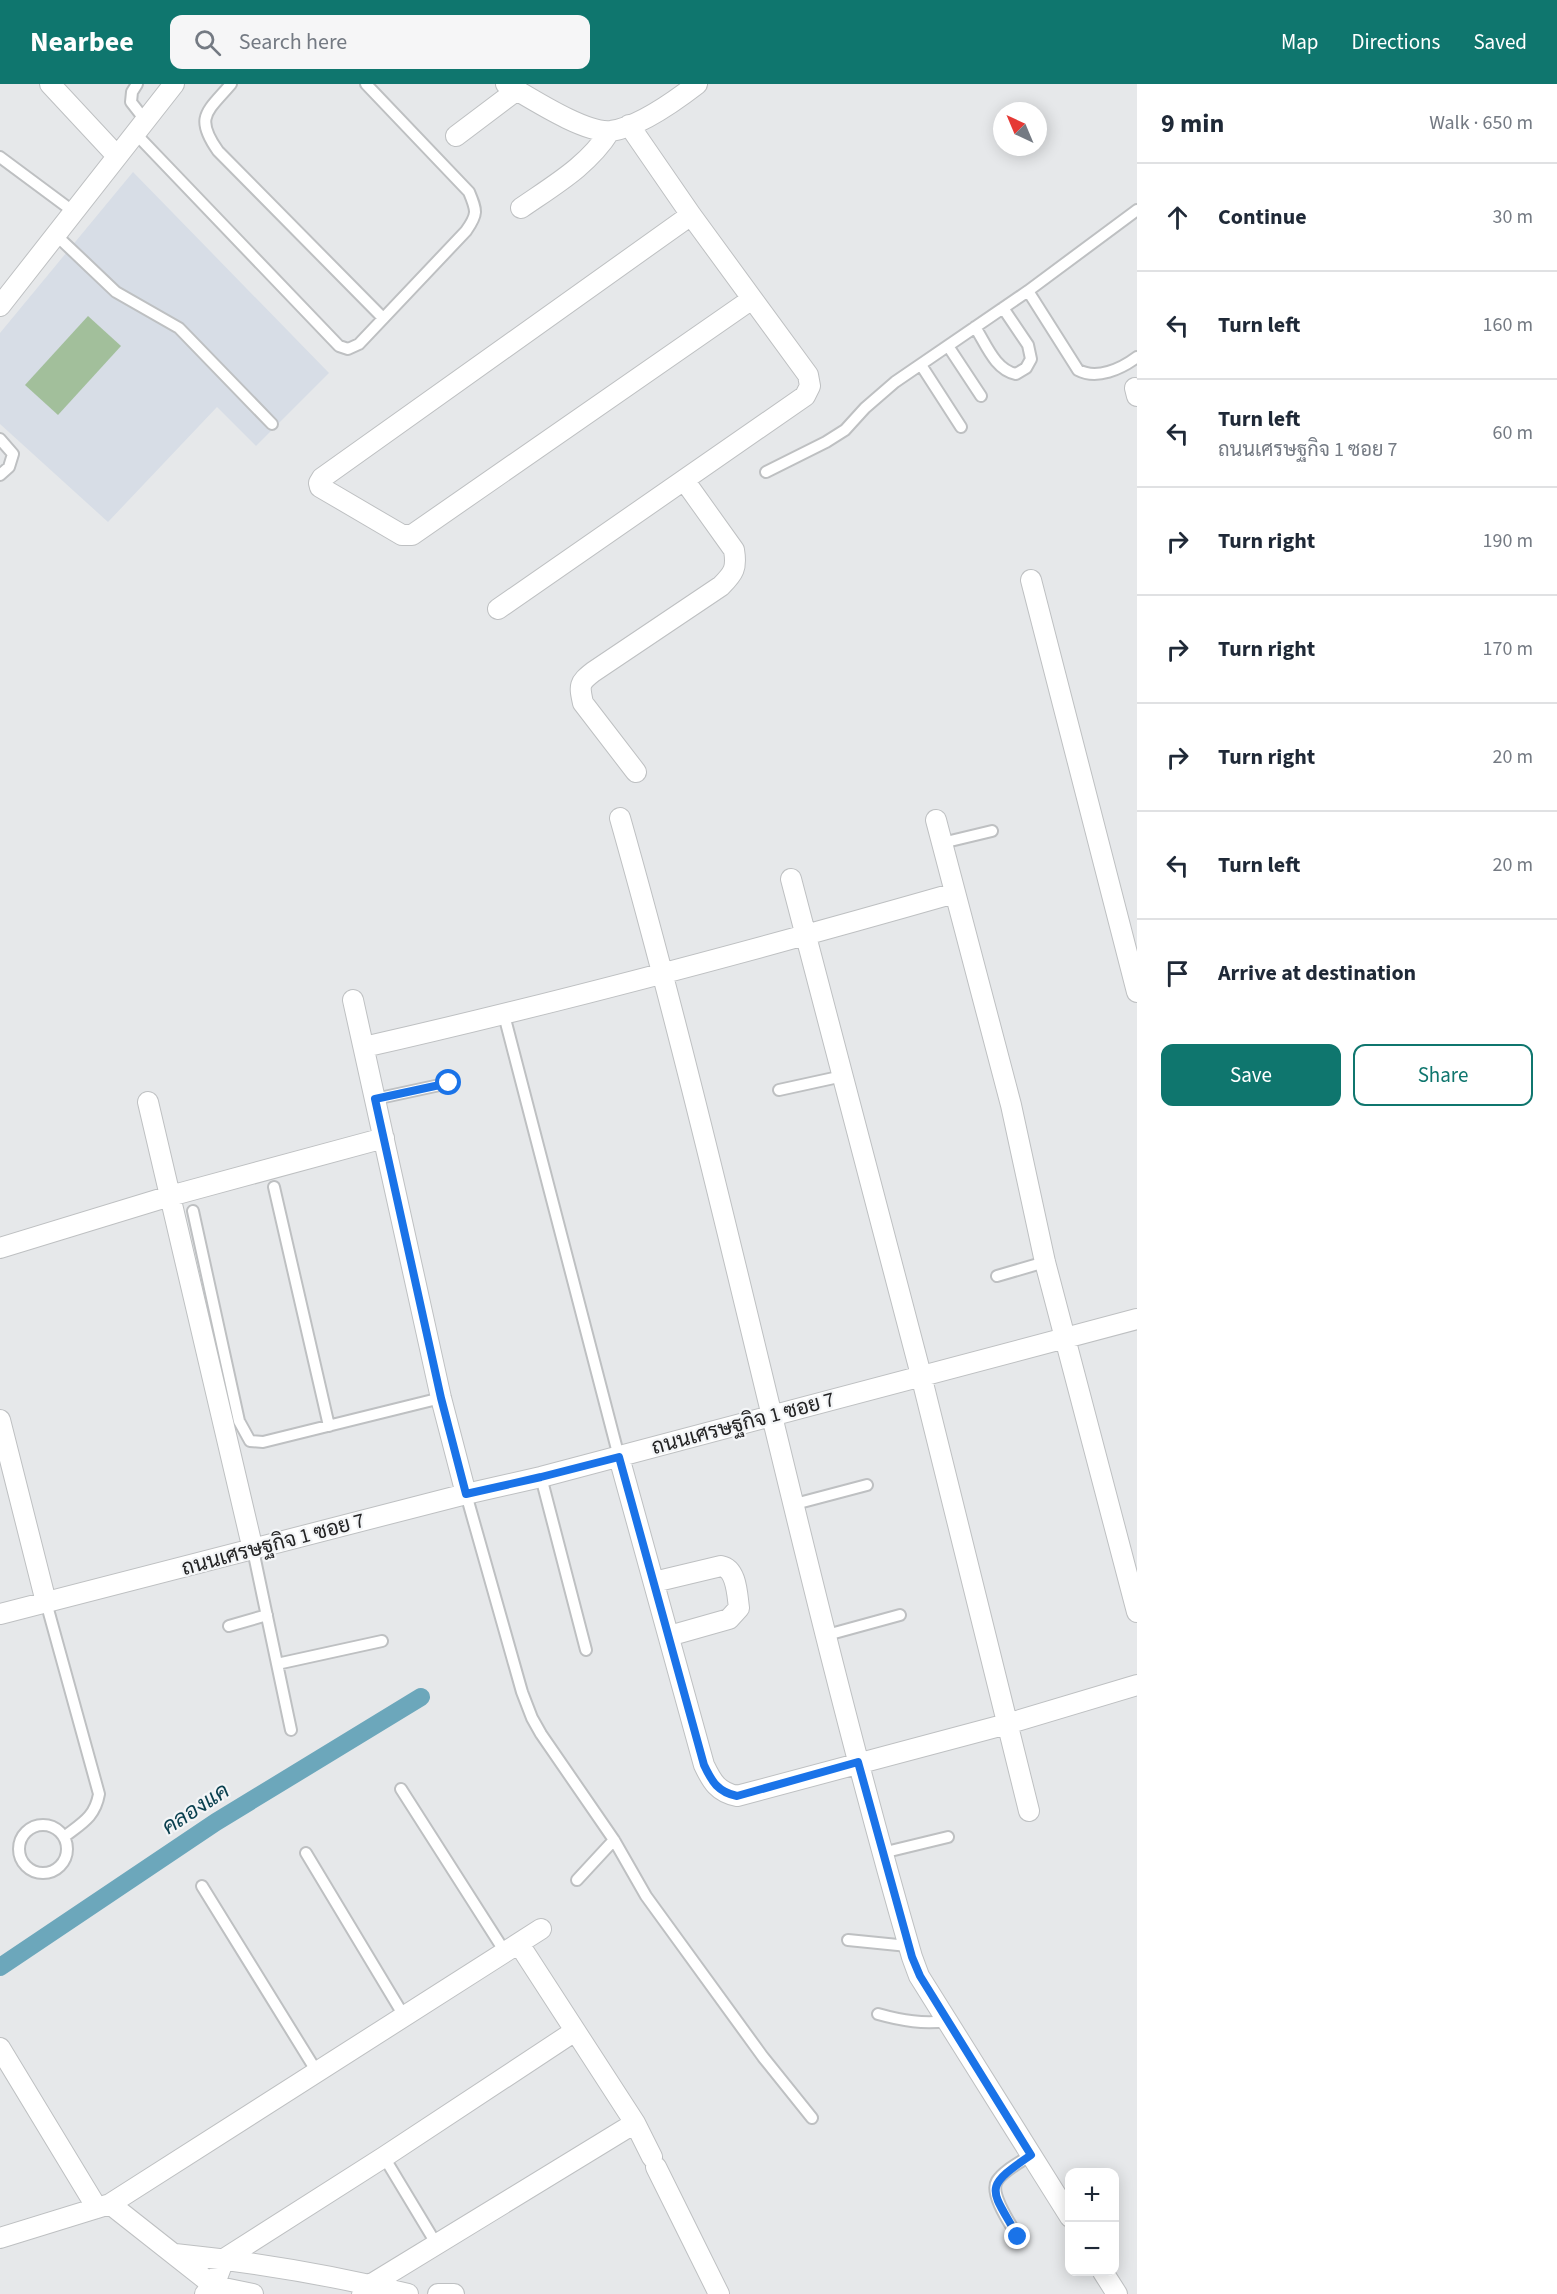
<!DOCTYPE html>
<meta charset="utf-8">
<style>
:root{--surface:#fff;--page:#f6f6f7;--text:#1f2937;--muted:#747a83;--line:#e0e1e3;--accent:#0f766e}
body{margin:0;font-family:"Source Sans 3",Sarabun,sans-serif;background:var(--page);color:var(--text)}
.controls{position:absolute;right:18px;bottom:18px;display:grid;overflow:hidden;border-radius:12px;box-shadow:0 3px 15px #0003}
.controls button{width:54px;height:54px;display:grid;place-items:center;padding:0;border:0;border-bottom:2px solid var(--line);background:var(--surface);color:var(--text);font:30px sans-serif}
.compass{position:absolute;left:993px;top:18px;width:54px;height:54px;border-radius:50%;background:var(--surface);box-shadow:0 3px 15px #0003;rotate:316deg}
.stop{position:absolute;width:18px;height:18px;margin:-14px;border:4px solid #1a73e8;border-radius:50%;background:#fff}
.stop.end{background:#1a73e8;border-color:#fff;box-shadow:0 2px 6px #0008}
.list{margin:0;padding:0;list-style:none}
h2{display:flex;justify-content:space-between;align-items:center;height:78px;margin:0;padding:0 24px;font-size:26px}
h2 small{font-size:20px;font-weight:400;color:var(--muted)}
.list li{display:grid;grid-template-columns:39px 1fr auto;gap:18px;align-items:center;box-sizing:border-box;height:108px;padding:0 24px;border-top:2px solid var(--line)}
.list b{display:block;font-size:22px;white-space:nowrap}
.list p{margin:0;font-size:20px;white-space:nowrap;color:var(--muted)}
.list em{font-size:20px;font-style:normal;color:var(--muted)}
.actions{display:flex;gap:12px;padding:18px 24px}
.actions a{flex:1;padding:14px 0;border:2px solid var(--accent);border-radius:12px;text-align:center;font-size:21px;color:var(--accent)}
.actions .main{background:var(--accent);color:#fff}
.icon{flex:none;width:33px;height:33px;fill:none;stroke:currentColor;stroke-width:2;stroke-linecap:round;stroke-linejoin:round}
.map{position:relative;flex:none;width:1137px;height:2210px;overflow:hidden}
header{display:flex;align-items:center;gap:36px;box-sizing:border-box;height:84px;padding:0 30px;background:var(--accent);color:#fff}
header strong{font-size:28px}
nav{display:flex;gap:33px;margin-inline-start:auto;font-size:21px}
.search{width:420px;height:54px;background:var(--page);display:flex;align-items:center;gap:15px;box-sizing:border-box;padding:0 21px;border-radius:12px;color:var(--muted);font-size:22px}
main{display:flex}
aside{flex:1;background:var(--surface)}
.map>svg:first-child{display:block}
.built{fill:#d7dde6}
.green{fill:#a2bf9b}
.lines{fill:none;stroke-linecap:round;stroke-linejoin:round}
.canal{stroke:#6ca7bb;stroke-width:18}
.service-casing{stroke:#bec0c2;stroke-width:14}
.minor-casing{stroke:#bec0c2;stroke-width:22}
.service{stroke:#fff;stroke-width:10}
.minor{stroke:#fff;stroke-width:20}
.route{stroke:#1a73e8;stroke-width:8}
.labels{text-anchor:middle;stroke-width:4.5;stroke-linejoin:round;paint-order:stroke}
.street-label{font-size:21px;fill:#232324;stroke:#f3f5f7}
.water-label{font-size:22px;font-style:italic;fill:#093f4e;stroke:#f3f5f7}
</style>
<header>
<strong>Nearbee</strong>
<div class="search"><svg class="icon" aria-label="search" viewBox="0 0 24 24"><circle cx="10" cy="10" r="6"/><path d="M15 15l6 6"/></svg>Search here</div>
<nav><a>Map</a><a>Directions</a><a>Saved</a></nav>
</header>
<main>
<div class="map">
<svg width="1137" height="2210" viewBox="0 0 1137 2210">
<rect width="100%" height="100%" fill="#e6e8ea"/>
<path class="built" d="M133,88l196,201 -73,73 -39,-39 -109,115 -108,-98v-91z"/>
<path class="green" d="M88,232l33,30 -63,69 -33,-30z"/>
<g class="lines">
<path class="canal" d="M0,1883l216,-145 205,-125"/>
<defs>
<path id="service" d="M137,0l-5,8 -1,10 14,18
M231,0c-24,28 -37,33 -13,67l165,167
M135,49l204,213 9,3 11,-5 107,-113c12,-17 11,-20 3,-39l-103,-108
M0,73l74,55
M56,151l60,57 63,36 93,96
M1028,207l50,79c19,10 43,-1 59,-13
M975,243c11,17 20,43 41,47l10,-6 5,-9 -3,-14 -25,-37
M948,262l33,50
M921,281l40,62
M0,355l13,15 -4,13 -9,8
M766,388l60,-30 19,-12 20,-22 30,-26 133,-91 109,-81
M942,759l50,-12
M504,931l115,442
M779,1006l64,-14
M375,1015l74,-16
M274,1103l55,239
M193,1127l46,210 11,20 13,1 178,-44
M997,1192l48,-14
M541,1393l45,173
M466,1410l56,198 10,26 9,16 73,106 32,56 117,161 49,61
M795,1420l72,-19
M253,1466l38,180
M46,1518l53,192c-4,23 -17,29 -35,43
M229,1542l38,-11
M827,1551l73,-20
M277,1580l105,-23
M401,1705l104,163
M19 1765a24 24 0 1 1 48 0a24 24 0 1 1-48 0Z
M306,1769l98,163
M882,1769l66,-16
M577,1796l37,-40
M202,1802l115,186
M848,1856l60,6
M878,1930c25,7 45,10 70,7
M384,2073l53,88
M1018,2153c-7,-12 -29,-43 -21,-56 7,-11 24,-19 34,-26"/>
<path id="minor" d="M50,0l67,72
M506,0c23,13 79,50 105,47 28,-4 64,-30 86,-47
M456,52l61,-46
M521,124c33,-23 67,-42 89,-77
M691,131l-369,263 -3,5 1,4 82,48h10l340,-236
M0,222l174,-222
M1135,304l2,8
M1031,496l106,412
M498,525l307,-213 5,-10 -2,-11 -117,-160 -62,-90
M636,688l-53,-69c-4,-18 -4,-20 10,-31l128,-86c13,-13 16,-18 13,-36l-50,-70
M620,734c107,378 183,763 292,1139l7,19 151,241
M936,736l75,285 34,157 92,350
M791,795l130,496 108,436
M353,916l88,398 25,96
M364,963c198,-45 395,-98 591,-154
M148,1018l105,448
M0,1164l170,-52 214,-58
M0,1336l46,182
M619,1373l85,308c8,17 14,27 33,31l270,-72 130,-39
M654,1498l67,-16c16,3 16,28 18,42l-10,11 -60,17
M0,1530l466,-120 75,-17 596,-158
M519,1860l116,179 17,34
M0,1964l97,160
M656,2083l63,127
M110,2120l104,82 39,8
M0,2154l110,-34 431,-275
M175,2170c78,8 157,21 233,40
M1103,2188l14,22
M205,2210l9,-8 10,-27 160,-102 191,-126
M362,2210l8,-9 265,-162
M438,2210h16"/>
</defs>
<use href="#service" class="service-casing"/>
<use href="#minor" class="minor-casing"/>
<use href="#service" class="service"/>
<use href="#minor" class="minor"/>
</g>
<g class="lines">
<path class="route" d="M449,999l-74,16 66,299 25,96 75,-17 78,-20 85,308c8,17 14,27 33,31l121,-34 54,195 8,19 111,179c-50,34 -40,33 -13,82"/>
</g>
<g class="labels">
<g class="street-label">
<text transform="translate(743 1339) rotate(-15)" y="7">ถนนเศรษฐกิจ 1 ซอย 7</text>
<text transform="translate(273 1460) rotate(-15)" y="7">ถนนเศรษฐกิจ 1 ซอย 7</text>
</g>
<g class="water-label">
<text transform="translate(195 1724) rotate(-33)" y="8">คลองแค</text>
</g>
</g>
</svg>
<div class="controls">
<button>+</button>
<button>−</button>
</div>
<svg class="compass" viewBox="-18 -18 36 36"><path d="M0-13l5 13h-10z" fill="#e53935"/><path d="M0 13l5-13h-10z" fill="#747a83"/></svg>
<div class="stop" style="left:449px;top:999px"></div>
<div class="stop end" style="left:1018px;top:2153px"></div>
</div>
<aside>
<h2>9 min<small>Walk · 650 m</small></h2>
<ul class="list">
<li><svg class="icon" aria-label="ahead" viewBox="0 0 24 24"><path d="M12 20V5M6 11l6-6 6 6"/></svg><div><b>Continue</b></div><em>30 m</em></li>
<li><svg class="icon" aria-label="left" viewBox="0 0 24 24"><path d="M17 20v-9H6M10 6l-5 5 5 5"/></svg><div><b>Turn left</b></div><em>160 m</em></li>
<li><svg class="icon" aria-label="left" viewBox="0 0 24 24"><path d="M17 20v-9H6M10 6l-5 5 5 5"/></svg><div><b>Turn left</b><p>ถนนเศรษฐกิจ 1 ซอย 7</p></div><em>60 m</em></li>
<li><svg class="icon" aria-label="right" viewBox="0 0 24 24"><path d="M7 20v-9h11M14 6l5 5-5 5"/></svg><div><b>Turn right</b></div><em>190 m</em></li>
<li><svg class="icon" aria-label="right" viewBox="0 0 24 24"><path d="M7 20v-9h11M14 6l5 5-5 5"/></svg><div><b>Turn right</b></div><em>170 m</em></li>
<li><svg class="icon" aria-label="right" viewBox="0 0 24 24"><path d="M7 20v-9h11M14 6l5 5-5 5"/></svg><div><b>Turn right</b></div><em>20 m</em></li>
<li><svg class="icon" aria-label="left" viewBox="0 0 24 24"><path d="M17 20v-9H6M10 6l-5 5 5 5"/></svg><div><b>Turn left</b></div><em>20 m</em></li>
<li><svg class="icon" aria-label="arrive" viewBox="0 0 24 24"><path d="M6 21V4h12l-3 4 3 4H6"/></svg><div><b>Arrive at destination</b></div></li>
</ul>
<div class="actions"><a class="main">Save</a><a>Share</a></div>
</aside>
</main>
